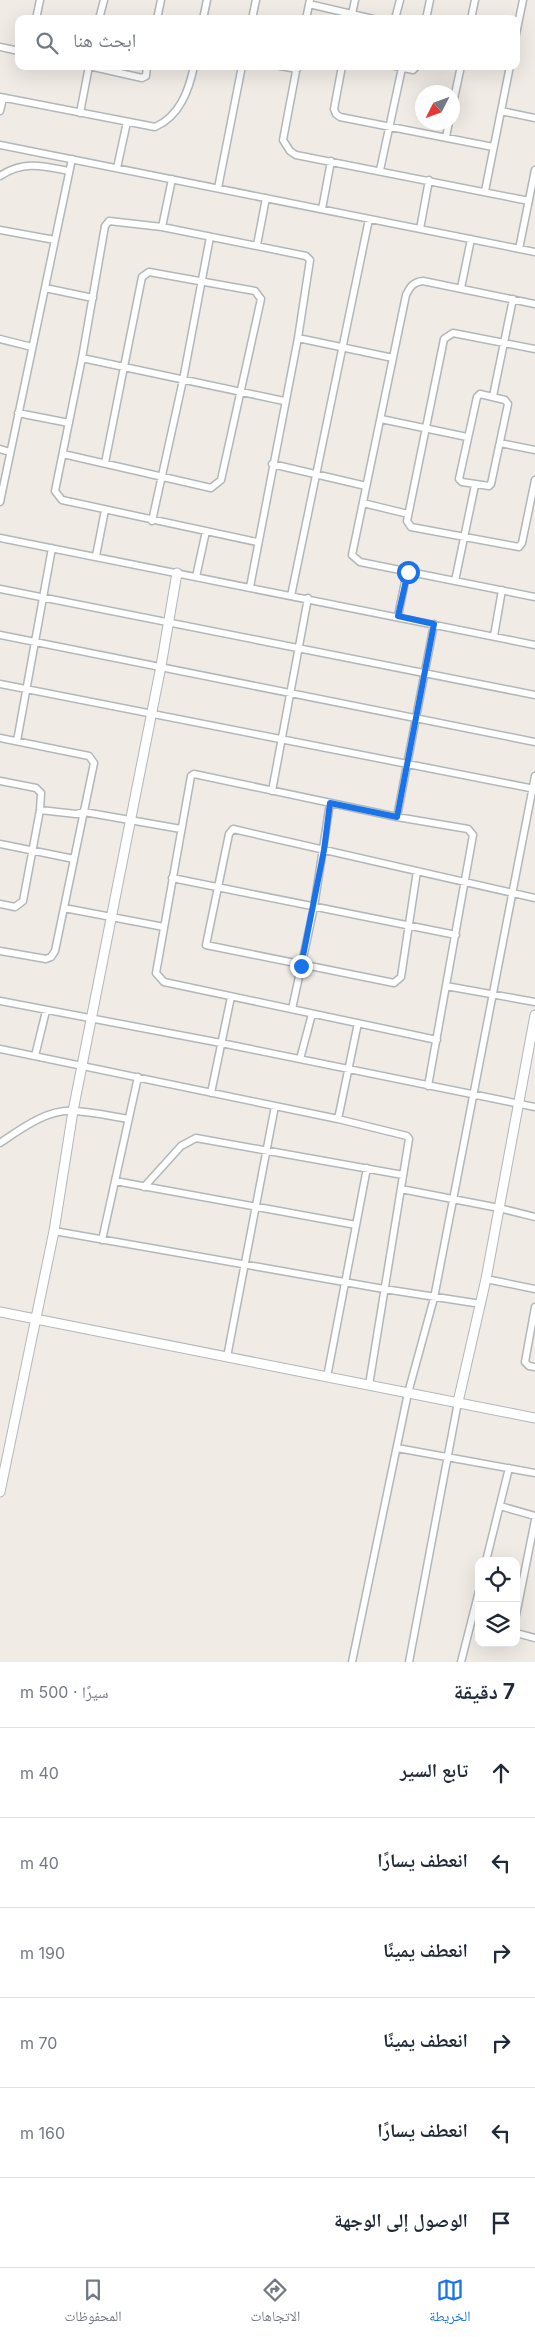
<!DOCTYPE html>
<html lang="ar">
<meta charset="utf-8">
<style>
:root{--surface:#fff;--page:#f2f2f3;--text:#1f2937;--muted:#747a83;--line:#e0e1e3;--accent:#1a73e8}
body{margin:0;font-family:Inter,"Noto Naskh Arabic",sans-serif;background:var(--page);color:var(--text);direction:rtl}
.controls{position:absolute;right:15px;bottom:15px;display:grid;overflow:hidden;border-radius:10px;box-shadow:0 5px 20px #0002}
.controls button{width:45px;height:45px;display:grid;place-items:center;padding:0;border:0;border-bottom:1px solid var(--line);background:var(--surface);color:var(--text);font:25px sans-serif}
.compass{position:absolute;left:415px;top:85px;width:45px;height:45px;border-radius:50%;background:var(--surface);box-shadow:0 5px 20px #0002;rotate:228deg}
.stop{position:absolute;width:15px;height:15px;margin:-11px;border:4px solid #1a73e8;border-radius:50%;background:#fff}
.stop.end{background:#1a73e8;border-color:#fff;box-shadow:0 1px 5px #0008}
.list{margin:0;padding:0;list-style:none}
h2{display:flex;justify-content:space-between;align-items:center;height:65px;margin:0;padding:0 20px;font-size:21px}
h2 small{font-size:16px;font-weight:400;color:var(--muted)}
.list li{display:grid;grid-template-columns:32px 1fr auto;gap:15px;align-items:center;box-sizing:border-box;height:90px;padding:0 20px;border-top:1px solid var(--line)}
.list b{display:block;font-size:19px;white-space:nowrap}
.list em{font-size:16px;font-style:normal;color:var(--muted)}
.icon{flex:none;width:28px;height:28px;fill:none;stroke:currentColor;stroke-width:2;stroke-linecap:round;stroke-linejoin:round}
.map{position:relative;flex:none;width:535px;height:1662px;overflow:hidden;direction:ltr}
.search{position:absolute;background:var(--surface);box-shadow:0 5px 20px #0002;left:15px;right:15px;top:15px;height:55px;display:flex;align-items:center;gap:12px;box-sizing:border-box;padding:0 18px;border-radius:10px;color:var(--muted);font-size:19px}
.sheet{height:605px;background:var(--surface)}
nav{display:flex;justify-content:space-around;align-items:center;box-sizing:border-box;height:70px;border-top:1px solid var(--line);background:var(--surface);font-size:14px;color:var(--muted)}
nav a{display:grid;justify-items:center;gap:2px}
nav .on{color:var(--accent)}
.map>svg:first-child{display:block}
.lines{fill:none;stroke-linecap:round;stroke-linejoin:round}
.street-casing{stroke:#b2b7ba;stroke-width:9}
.secondary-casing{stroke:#b1b7bb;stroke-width:11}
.street{stroke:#fff;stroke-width:6}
.secondary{stroke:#fff;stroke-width:9}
.route{stroke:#1a73e8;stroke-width:6}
</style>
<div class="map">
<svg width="535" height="1662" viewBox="0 0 535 1662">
<rect width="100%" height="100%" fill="#f0ebe5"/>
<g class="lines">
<defs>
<path id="street" d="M309,4l64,15
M36,19l4,-19
M99,19l5,-19
M157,19l4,-19
M203,19l4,-19
M252,19l4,-19
M306,19l4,-19
M351,19l4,-19
M395,19l5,-19
M426,19l4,-19
M471,19l4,-19
M516,34l7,-34
M0,47l19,4
M89,66l53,12 4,-2 1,-10
M280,66l17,3
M297,66l-14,74 7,11 6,4 233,46
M342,66l-8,43 2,5 4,3 153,30
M395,66l18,4 4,-4
M0,97l155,30c25,-11 34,-37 39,-61
M452,108l9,-42
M0,111l3,-13
M501,111l34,7
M80,113l9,-47
M446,137l3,-15
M0,145l535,107
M117,168l10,-46
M380,170l22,-102
M0,176c23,-16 44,-10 69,-5
M218,188l24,-122
M485,191l25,-125
M322,209l9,-48
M162,227l10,-48
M420,229l9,-49
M0,230l55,10
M257,245l9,-47
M519,249l16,-79
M45,288l48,10
M461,288l10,-49
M535,304l-112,-23c-10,1 -13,6 -17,14l-54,260 8,7 175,35
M298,338l95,20
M0,339l32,8
M535,349l-82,-16 -9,6 -37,182 4,6 108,20 3,-4 13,-63
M82,358l42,9 -19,96
M480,394l25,6 3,4 -17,80 -2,2 -27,-4 -3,-3 18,-82z
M493,396l20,-97
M18,413l51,10
M381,419l86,18
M500,443l35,7
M0,449l10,3
M63,454l148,34 10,-8 40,-181 -6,-8 -106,-19 -7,5 -18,90 160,34
M272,464l94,22
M0,502l72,-343
M363,503l45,11
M152,521l31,-141 27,-143
M0,538l535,107
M96,556l9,-46
M196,577l10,-46
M455,581l20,-96
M250,587l48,-249 12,-78 -4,-4 -144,-29 -53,-6 -4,5 -23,132 -27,133 7,9 195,42
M0,589l535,106
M291,596l78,-377
M398,616l9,-44
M0,635l535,107
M494,636l8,-46
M0,684l535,105
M0,738l89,18 5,7 -39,188 -4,6 -5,2 -46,-8
M17,741l35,-193
M0,781l36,7 5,5 -1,17 -17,91 -8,6 -15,-3
M272,791l36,-193
M40,810l36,4 8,-2 97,17
M397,817l37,-193
M0,844l74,15
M417,871l-16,106 -7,6 -188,-38 23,-111 4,-5 302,69
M172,878l284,57
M64,908l100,19
M446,986l89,16
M0,1001l221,42 314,64
M292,1009l22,-102 16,-104
M0,1049l338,70 69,17 2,3 -40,246
M35,1056l11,-45
M300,1059l12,-45
M428,1086l45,-251 -5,-6 -71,-12 -203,-43 -3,2 -35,197 8,9 273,58
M211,1093l20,-96
M338,1119l20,-96
M0,1143c21,-14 47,-34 74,-32 18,1 37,5 54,8
M115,1181l241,44
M144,1187l37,-41 15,-8 207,37
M401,1189l98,19 36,9
M54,1231l330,58 97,15
M102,1240l36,-163
M486,1279l49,10
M535,1307l-10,55 4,4 6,1
M227,1357l48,-251
M327,1377l40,-209
M397,1448l138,25
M500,1506l35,10
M486,1561l23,-93
M516,1615l19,-95
M516,1633l19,5
M352,1662l56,-269 26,-95 101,-522
M409,1662l49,-260
M461,1662l18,-71"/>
<path id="secondary" d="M0,1312l535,106
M458,1402l28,-123 49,-264
M0,1492l54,-261 19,-120 88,-445 16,-93"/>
</defs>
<use href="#street" class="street-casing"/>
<use href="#secondary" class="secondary-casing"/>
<use href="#street" class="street"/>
<use href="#secondary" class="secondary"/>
</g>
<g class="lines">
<path class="route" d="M301,966l23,-116 6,-47 67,14 37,-193 -36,-8 10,-44"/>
</g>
</svg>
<div class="controls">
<button><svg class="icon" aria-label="locate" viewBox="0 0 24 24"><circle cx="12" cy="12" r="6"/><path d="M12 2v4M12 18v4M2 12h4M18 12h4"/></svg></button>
<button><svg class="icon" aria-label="layers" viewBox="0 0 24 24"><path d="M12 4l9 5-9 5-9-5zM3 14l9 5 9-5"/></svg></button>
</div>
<svg class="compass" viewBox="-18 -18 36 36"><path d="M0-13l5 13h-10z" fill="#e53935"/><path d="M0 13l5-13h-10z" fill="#747a83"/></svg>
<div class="stop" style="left:408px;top:572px"></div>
<div class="stop end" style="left:301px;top:966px"></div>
<div class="search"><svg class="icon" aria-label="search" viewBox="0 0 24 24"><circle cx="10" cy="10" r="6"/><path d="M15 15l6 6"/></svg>ابحث هنا</div>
</div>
<section class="sheet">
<h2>7 دقيقة<small>سيرًا · 500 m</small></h2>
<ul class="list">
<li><svg class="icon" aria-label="ahead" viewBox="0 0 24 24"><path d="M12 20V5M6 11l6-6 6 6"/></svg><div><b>تابع السير</b></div><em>40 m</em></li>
<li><svg class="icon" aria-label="left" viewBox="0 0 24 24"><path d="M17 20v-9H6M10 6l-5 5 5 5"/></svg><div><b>انعطف يسارًا</b></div><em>40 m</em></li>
<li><svg class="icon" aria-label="right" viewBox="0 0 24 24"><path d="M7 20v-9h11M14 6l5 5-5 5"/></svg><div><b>انعطف يمينًا</b></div><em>190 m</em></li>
<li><svg class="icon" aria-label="right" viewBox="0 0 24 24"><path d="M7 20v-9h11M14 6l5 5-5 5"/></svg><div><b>انعطف يمينًا</b></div><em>70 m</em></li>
<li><svg class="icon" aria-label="left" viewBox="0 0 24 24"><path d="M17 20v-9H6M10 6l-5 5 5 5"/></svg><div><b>انعطف يسارًا</b></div><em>160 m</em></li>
<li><svg class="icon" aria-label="arrive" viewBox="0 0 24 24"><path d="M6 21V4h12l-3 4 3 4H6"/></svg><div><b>الوصول إلى الوجهة</b></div></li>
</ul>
</section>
<nav>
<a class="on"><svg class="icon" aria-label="map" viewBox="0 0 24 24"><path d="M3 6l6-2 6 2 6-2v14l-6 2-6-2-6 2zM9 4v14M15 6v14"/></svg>الخريطة</a>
<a><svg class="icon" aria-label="directions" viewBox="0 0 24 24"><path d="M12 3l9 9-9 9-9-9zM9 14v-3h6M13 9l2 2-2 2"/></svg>الاتجاهات</a>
<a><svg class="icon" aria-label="saved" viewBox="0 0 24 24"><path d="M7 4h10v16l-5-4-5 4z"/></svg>المحفوظات</a>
</nav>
